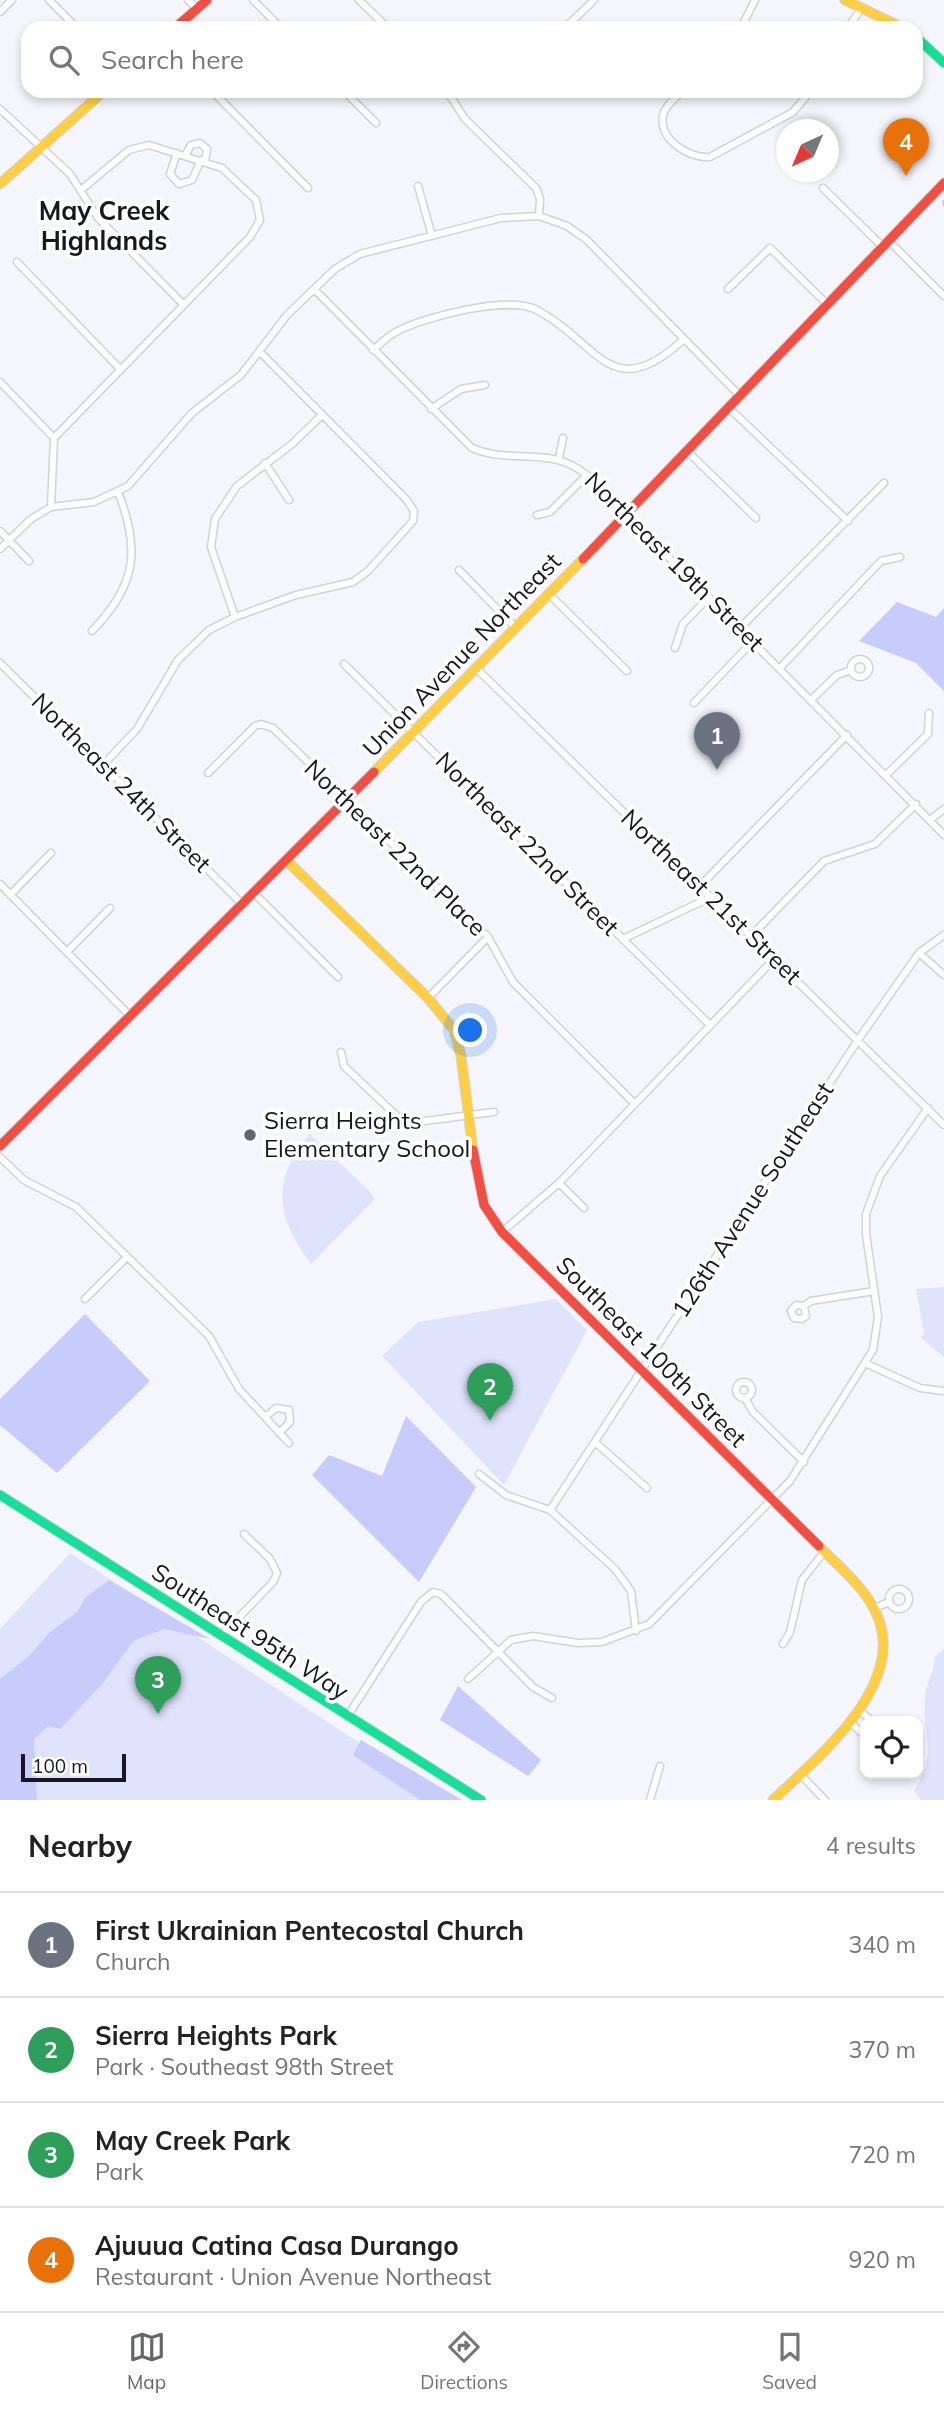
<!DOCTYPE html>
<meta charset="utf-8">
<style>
:root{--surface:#fff;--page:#f2f2f2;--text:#222;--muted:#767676;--line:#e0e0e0;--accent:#64656d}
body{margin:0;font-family:Mulish,sans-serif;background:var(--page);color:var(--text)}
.controls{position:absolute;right:21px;bottom:21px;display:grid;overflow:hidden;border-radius:14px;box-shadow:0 4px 10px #0003}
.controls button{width:63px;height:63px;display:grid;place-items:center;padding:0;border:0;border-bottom:2px solid var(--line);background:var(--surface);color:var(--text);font:35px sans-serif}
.compass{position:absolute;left:776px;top:119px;width:63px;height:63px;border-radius:50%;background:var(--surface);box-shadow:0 4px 10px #0003;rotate:224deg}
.scale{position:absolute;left:21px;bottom:18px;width:105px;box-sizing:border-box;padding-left:7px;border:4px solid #161720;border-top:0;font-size:19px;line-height:24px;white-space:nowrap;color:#161720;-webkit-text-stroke:5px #fff;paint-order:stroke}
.you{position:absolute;left:471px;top:1031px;width:24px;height:24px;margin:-18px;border:5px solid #fff;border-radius:50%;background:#1a73e8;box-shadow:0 0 0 10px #1a73e833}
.badge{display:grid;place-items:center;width:46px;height:46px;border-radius:50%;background:var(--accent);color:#fff;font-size:23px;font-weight:700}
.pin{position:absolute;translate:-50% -58px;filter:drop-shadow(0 2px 4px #0008)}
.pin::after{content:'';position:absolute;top:37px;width:24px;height:21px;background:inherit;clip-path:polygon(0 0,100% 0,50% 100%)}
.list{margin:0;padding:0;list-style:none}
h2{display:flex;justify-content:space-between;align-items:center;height:91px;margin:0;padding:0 28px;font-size:30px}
h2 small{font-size:23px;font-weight:400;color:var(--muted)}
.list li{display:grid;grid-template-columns:46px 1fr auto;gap:21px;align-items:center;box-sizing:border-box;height:105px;padding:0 28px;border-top:2px solid var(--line)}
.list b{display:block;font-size:26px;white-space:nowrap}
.list p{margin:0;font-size:23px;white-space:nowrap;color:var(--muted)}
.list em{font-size:23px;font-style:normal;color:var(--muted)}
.icon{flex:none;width:38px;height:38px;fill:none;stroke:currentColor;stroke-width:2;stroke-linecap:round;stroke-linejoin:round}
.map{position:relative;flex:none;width:944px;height:1800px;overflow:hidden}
.search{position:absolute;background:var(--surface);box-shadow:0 4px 10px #0003;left:21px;right:21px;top:21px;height:77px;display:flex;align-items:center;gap:18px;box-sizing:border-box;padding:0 24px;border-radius:21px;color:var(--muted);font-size:26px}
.sheet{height:511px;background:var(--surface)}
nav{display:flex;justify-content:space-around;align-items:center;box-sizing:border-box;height:98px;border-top:2px solid var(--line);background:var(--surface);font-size:19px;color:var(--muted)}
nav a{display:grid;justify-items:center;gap:4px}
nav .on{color:var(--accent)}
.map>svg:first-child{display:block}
.green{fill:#e0e3fc}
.forest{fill:#c8ccfa}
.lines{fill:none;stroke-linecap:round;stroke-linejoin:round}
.stream{stroke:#c4c9f7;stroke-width:2}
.street-casing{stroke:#d1d2da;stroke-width:9}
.fast-casing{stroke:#d1d2da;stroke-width:11}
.slow-casing{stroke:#d1d2da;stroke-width:11}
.jam-casing{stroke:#d1d2da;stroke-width:11}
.street{stroke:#fefeff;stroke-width:6}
.fast{stroke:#16e098;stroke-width:9}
.slow{stroke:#ffcf43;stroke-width:9}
.jam{stroke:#f24e42;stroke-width:9}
.poi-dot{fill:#64656d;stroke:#fff;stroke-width:2.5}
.labels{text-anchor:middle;stroke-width:7;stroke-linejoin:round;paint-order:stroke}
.street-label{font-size:24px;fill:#161720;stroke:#fff}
.poi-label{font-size:24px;fill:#161720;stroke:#fff;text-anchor:start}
.neighbourhood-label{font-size:26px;font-weight:bold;fill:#161720;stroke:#fff}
</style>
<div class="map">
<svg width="944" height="1800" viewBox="0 0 944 1800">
<rect width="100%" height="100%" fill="#f5f6fc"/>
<path class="green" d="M310,1134l63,61 1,5 -63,64c-35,-46 -41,-84 -1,-130z
M944,1287v70l-23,-19 3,-5 -8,-44z
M556,1299l31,31 -83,155 -122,-129 36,-34z
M70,1553l376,247h-446v-171z
M944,1649v151h-23l-7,-9c26,-45 7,-52 11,-96 1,-13 10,-23 9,-37z"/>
<path class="forest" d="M897,602l39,15 8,-9v83l-28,-28 -57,-22z
M85,1314l65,67 -93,92 -57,-48v-26z
M406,1416l70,71 -57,95 -107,-107 17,-20 53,21z
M109,1580l101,59 -46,-10 -31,12 -30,42 -43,46 -12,-3 -14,13 3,61h-37v-121l29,-23 21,-24 27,-20 9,-15z
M458,1686l83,74 -13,16 -88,-56z
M361,1740l101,60h-42l-67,-45z"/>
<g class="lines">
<path class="stream" d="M943,201l1,5"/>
<defs>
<path id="street" d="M49,0l28,28
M188,0l9,9
M253,0l28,28
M359,0l29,28
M0,12l12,-12
M565,28l29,-28
M741,28l14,-28
M848,28l14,-21
M212,91l96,97
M344,91l32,32
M447,91l18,28 71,69 4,11 -1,17 28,10 20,14 154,157
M683,91c-7,6 -15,12 -19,21 -9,26 25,47 46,45l83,-45 18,-21
M0,109l70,65 28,44 85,86
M177,153l-7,21 9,10 13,-4 9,-20
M185,156l6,-11 9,-2 7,6 -2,13
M418,186l14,50
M823,188l60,59
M889,241l55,55
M17,262l103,107
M314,289l158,159c41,17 78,-3 115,27l357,360
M728,289l42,-41 58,57
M373,350c7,-6 13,-12 21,-17 27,-16 115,-38 143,-23 61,32 74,97 147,29
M0,382l54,56
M729,408l119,113
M431,409l30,-20 24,-4
M54,438l196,-201 10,-17 -4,-20 -34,-32 -73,-23 -20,5 -48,40
M687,451l69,67
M559,458l4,-20
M265,463l24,37
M51,507l3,-69
M537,515l13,-3 37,-37
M0,531l29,30
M0,549l31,-30 20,-12 43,-5 34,-16 64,-73 49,-38 46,-60 48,-46 25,-15 141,-36 38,-2
M459,570l57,58
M549,594l78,77
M235,617l-24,-70 4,-28 22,-33 55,-42 30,-29
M740,628l144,-145
M92,631c44,-45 49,-81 26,-139
M675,648l8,-24 26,-27
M851 668a9 9 0 1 1 18 0a9 9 0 1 1-18 0Z
M0,663l242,241
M344,664l366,361
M780,668l101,-107 19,-4
M477,669l467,456
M811,700l26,-25 14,-5
M694,703l59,-62
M103,765l34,-36 41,-69 31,-30 26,-13 61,-22 57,-13 15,-11 45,-50 1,-10 -8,-12 -146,-147
M208,773l47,-47 6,-2 12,4 215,209 25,45 121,121
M887,774l41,-40 1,-21
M930,820l14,-11
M0,884l130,132
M700,886l147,-151
M253,892l85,85
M10,895l41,-42
M751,936l73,-75 51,-17 41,-40
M623,939l88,-42
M67,952l43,-44
M919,953l25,22
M428,998l60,-61
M341,1052l3,14 58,55 15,1 77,-10
M0,1157l24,23 52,27 133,129 30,53 50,54
M559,1183l25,25
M502,1232l57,-49 215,-224
M85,1299l42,-42
M804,1306l2,10 -4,3 -8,-1 -3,-7 5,-6 8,1 7,-5 63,-10
M867,1364l53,24 23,3
M736 1390a8 8 0 1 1 16 0a8 8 0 1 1-16 0Z
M745,1398l8,14 51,50
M265,1417l11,-9 13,2 1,12 -11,11
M596,1443l51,45
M479,1474l27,21 44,15 65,59 16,22 5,40
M550,1510l308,-470 61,-87 25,-18
M889 1599a10 10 0 1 1 20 0a10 10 0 1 1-20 0Z
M875,1608l14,-6
M221,1636l52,-54 4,-9 -7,-14 -26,-25
M783,1644l7,-12 12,-52 22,-28
M468,1679l43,-39 22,-4 45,7 24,-1 47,-18 141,-143 83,-131 5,-33 -12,-83v-20l14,-38 48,-68
M860,1711l12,10
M347,1717l74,-115 12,-10 8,2 92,93 19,11
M850,1722l15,14
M800,1774l25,26
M650,1800l10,-34"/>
<path id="fast" d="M916,37l28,26
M0,1495l481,305"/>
<path id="slow" d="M845,0l58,28
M0,184l104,-93
M374,772l209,-213
M286,860l142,138 26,32 7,26 12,94
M773,1800c44,-42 135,-115 104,-185 -12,-28 -38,-48 -58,-69"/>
<path id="jam" d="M175,28l32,-28
M583,559l361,-376
M0,1146l374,-374
M473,1150l11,55 18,27 317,314"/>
</defs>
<use href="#street" class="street-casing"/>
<use href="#fast" class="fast-casing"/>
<use href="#slow" class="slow-casing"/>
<use href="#jam" class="jam-casing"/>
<use href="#street" class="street"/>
<use href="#fast" class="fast"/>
<use href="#slow" class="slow"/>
<use href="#jam" class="jam"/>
</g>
<circle class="poi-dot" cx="250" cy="1135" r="7"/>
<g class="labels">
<g class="street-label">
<text transform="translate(674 562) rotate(45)" y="8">Northeast 19th Street</text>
<text transform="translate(462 655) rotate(-46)" y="8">Union Avenue Northeast</text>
<text transform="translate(121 783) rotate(45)" y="8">Northeast 24th Street</text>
<text transform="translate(527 844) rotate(45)" y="8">Northeast 22nd Street</text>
<text transform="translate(395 848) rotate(44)" y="8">Northeast 22nd Place</text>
<text transform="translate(711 897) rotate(44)" y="8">Northeast 21st Street</text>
<text transform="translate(753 1200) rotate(-57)" y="8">126th Avenue Southeast</text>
<text transform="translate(651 1352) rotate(45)" y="8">Southeast 100th Street</text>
<text transform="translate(250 1632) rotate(33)" y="8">Southeast 95th Way</text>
</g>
<g class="poi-label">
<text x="264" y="1129">Sierra Heights<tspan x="264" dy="28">Elementary School</tspan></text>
</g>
<g class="neighbourhood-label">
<text x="104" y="220">May Creek<tspan x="104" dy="30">Highlands</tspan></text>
</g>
</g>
</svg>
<div class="controls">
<button><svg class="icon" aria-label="locate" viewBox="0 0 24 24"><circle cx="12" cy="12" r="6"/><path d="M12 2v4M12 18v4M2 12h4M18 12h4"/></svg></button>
</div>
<svg class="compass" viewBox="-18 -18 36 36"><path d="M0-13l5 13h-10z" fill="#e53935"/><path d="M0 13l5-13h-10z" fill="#767676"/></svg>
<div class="scale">100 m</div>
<div class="you"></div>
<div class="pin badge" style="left:717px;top:770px;background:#6b7280">1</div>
<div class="pin badge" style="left:490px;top:1421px;background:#2e9e5b">2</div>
<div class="pin badge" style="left:158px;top:1714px;background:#2e9e5b">3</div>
<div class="pin badge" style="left:906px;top:176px;background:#e8710a">4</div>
<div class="search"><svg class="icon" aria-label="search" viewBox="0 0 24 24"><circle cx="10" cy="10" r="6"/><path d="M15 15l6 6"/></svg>Search here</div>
</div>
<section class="sheet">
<h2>Nearby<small>4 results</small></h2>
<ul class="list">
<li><span class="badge" style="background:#6b7280">1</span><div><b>First Ukrainian Pentecostal Church</b><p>Church</p></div><em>340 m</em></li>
<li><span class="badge" style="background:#2e9e5b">2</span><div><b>Sierra Heights Park</b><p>Park · Southeast 98th Street</p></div><em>370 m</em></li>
<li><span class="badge" style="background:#2e9e5b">3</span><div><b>May Creek Park</b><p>Park</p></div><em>720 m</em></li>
<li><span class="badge" style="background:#e8710a">4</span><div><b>Ajuuua Catina Casa Durango</b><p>Restaurant · Union Avenue Northeast</p></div><em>920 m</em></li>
</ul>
</section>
<nav>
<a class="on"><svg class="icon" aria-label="map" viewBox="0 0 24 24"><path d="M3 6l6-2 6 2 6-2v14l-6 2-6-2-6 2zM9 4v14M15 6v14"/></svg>Map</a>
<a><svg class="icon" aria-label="directions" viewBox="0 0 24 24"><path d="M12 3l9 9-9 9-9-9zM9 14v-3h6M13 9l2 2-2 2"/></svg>Directions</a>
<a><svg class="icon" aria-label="saved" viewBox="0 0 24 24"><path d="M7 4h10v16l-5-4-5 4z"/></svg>Saved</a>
</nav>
